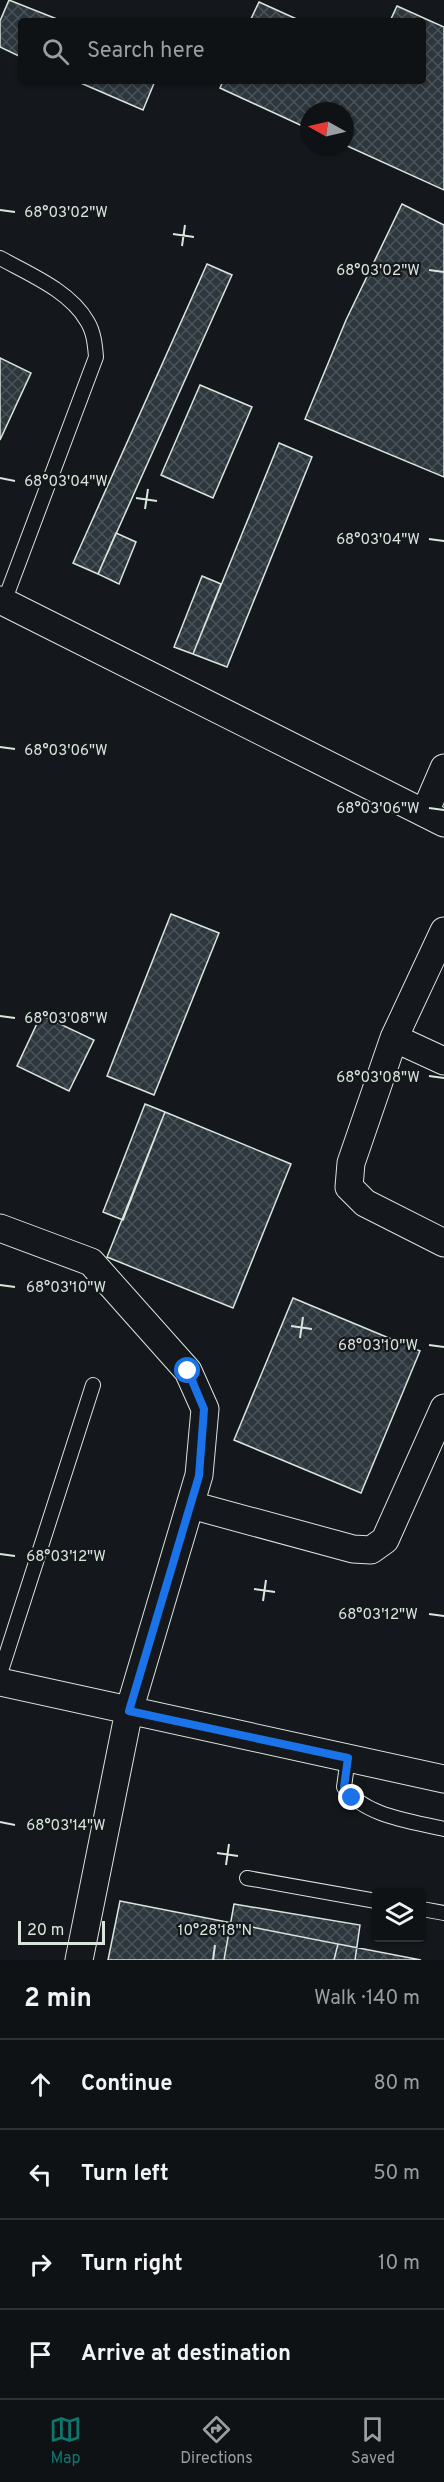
<!DOCTYPE html>
<meta charset="utf-8">
<style>
:root{--surface:#0f1215;--page:#181b1e;--text:#f1f3f6;--muted:#9b9ea0;--line:#2f3234;--accent:#0f766e}
body{margin:0;font-family:Overpass,sans-serif;background:var(--page);color:var(--text)}
.controls{position:absolute;right:18px;bottom:18px;display:grid;overflow:hidden;border-radius:6px;box-shadow:0 2px 4px #0004}
.controls button{width:54px;height:54px;display:grid;place-items:center;padding:0;border:0;border-bottom:2px solid var(--line);background:var(--surface);color:var(--text);font:30px sans-serif}
.compass{position:absolute;left:300px;top:102px;width:54px;height:54px;border-radius:50%;background:var(--surface);box-shadow:0 2px 4px #0004;rotate:278deg}
.scale{position:absolute;left:18px;bottom:15px;width:87px;box-sizing:border-box;padding-left:6px;border:3px solid #d8e6dc;border-top:0;font-size:16px;line-height:21px;white-space:nowrap;color:#d8e6dc;-webkit-text-stroke:4px #14181c;paint-order:stroke}
.stop{position:absolute;width:18px;height:18px;margin:-14px;border:4px solid #1a73e8;border-radius:50%;background:#fff}
.stop.end{background:#1a73e8;border-color:#fff;box-shadow:0 2px 6px #0008}
.list{margin:0;padding:0;list-style:none}
h2{display:flex;justify-content:space-between;align-items:center;height:78px;margin:0;padding:0 24px;font-size:26px}
h2 small{font-size:20px;font-weight:400;color:var(--muted)}
.list li{display:grid;grid-template-columns:39px 1fr auto;gap:18px;align-items:center;box-sizing:border-box;height:90px;padding:0 24px;border-top:2px solid var(--line)}
.list b{display:block;font-size:22px;white-space:nowrap}
.list em{font-size:20px;font-style:normal;color:var(--muted)}
.icon{flex:none;width:33px;height:33px;fill:none;stroke:currentColor;stroke-width:2;stroke-linecap:round;stroke-linejoin:round}
.map{position:relative;flex:none;width:444px;height:1960px;overflow:hidden}
.search{position:absolute;background:var(--surface);box-shadow:0 2px 4px #0004;left:18px;right:18px;top:18px;height:66px;display:flex;align-items:center;gap:15px;box-sizing:border-box;padding:0 21px;border-radius:6px;color:var(--muted);font-size:22px}
.sheet{height:438px;background:var(--surface)}
nav{display:flex;justify-content:space-around;align-items:center;box-sizing:border-box;height:84px;border-top:2px solid var(--line);background:var(--surface);font-size:16px;color:var(--muted)}
nav a{display:grid;justify-items:center;gap:3px}
nav .on{color:var(--accent)}
.map>svg:first-child{display:block}
.building{fill:url(#building-cross-hatch);stroke:#d8e6dc;stroke-width:1.5}
.lines{fill:none;stroke-linecap:round;stroke-linejoin:round}
.service-casing{stroke:#d8e6dc;stroke-width:16}
.minor-casing{stroke:#d8e6dc;stroke-width:29}
.service{stroke:#14181c;stroke-width:14}
.minor{stroke:#14181c;stroke-width:27}
.route{stroke:#1a73e8;stroke-width:8}
.ticks{fill:none;stroke:#d8e6dc;stroke-width:2}
.ticks-label{font-size:15px;text-anchor:middle;fill:#d8e6dc;stroke:#14181c;stroke-width:4.5;stroke-linejoin:round;paint-order:stroke}
</style>
<div class="map">
<svg width="444" height="1960" viewBox="0 0 444 1960">
<defs>
<pattern id="building-cross-hatch" width="8" height="8" patternUnits="userSpaceOnUse" patternTransform="scale(1.5)"><rect width="8" height="8" fill="#2c363c"/><path d="M0 0l8 8M0 8l8-8" fill="none" stroke="#4a5358"/></pattern>
</defs>
<rect width="100%" height="100%" fill="#14181c"/>
<path class="building" d="M9,0l53,21h-41v36l-21,-10v-26z
M259,2l42,19h-51z
M397,6l47,21v163l-99,-45v-34h-36v18l-89,-41 3,-7h200v-60h-33z
M76,81h79l-12,29z
M402,204l42,21v252l-139,-58 41,-99z
M207,264l25,11 -134,299 -25,-11z
M0,358l31,15 -31,67z
M200,385l52,22 -39,91 -52,-23z
M279,443l33,14 -85,210 -34,-13z
M116,533l20,9 -17,42 -21,-10z
M202,576l19,8 -28,70 -19,-7z
M171,914l48,19 -65,162 -47,-19z
M41,1015l53,25 -25,51 -52,-25z
M145,1104l20,8 -42,108 -20,-8z
M165,1112l126,52 -58,144 -126,-51z
M293,1298l127,53 -59,142 -127,-53z
M120,1901l218,43 -4,16h-226z
M234,1904l126,21 -5,35h-131z
M338,1944l83,16h-87z"/>
<g class="lines">
<defs>
<path id="service" d="M0,258c29,16 70,33 87,63 7,11 8,24 9,36l-92,245
M0,1674l93,-289
M348,1758l-4,29c20,29 67,34 100,42
M247,1878l129,23
M422,1909l22,4"/>
<path id="minor" d="M0,600l444,223
M425,812l19,-44
M444,931l-50,107 -43,125 -2,24 16,16 79,40
M394,1038l50,23
M0,1228l91,34 97,109 17,38 -6,66 -70,236 -50,249
M191,1505l162,44 18,1 14,-10 59,-132
M0,1682l444,97"/>
</defs>
<use href="#service" class="service-casing"/>
<use href="#minor" class="minor-casing"/>
<use href="#service" class="service"/>
<use href="#minor" class="minor"/>
</g>
<g class="lines">
<path class="route" d="M188,1371l16,38 -5,67 -70,235 219,47 -4,29 8,11"/>
</g>
<path class="ticks" d="M0,210l15,2M173,234l21,3M182,246l3,-21M429,270l15,2M0,478l15,3M136,498l21,3M145,509l3,-20M429,539l15,2M0,747l15,2M429,808l15,2M0,1016l15,2M429,1076l15,2M0,1285l15,2M291,1326l21,3M300,1338l3,-21M429,1345l15,2M0,1554l15,2M254,1589l21,3M263,1601l3,-21M429,1614l15,2M0,1822l15,3M217,1853l21,3M226,1865l3,-21M213,1960l2,-15"/>
<g class="ticks-label">
<text x="66" y="217">68°03'02"W</text>
<text x="378" y="275">68°03'02"W</text>
<text x="66" y="486">68°03'04"W</text>
<text x="378" y="544">68°03'04"W</text>
<text x="66" y="755">68°03'06"W</text>
<text x="378" y="813">68°03'06"W</text>
<text x="66" y="1023">68°03'08"W</text>
<text x="378" y="1082">68°03'08"W</text>
<text x="66" y="1292">68°03'10"W</text>
<text x="378" y="1350">68°03'10"W</text>
<text x="66" y="1561">68°03'12"W</text>
<text x="378" y="1619">68°03'12"W</text>
<text x="66" y="1830">68°03'14"W</text>
<text x="215" y="1935">10°28'18"N</text>
</g>
</svg>
<div class="controls">
<button><svg class="icon" aria-label="layers" viewBox="0 0 24 24"><path d="M12 4l9 5-9 5-9-5zM3 14l9 5 9-5"/></svg></button>
</div>
<svg class="compass" viewBox="-18 -18 36 36"><path d="M0-13l5 13h-10z" fill="#e53935"/><path d="M0 13l5-13h-10z" fill="#9b9ea0"/></svg>
<div class="scale">20 m</div>
<div class="stop" style="left:188px;top:1371px"></div>
<div class="stop end" style="left:352px;top:1798px"></div>
<div class="search"><svg class="icon" aria-label="search" viewBox="0 0 24 24"><circle cx="10" cy="10" r="6"/><path d="M15 15l6 6"/></svg>Search here</div>
</div>
<section class="sheet">
<h2>2 min<small>Walk · 140 m</small></h2>
<ul class="list">
<li><svg class="icon" aria-label="ahead" viewBox="0 0 24 24"><path d="M12 20V5M6 11l6-6 6 6"/></svg><div><b>Continue</b></div><em>80 m</em></li>
<li><svg class="icon" aria-label="left" viewBox="0 0 24 24"><path d="M17 20v-9H6M10 6l-5 5 5 5"/></svg><div><b>Turn left</b></div><em>50 m</em></li>
<li><svg class="icon" aria-label="right" viewBox="0 0 24 24"><path d="M7 20v-9h11M14 6l5 5-5 5"/></svg><div><b>Turn right</b></div><em>10 m</em></li>
<li><svg class="icon" aria-label="arrive" viewBox="0 0 24 24"><path d="M6 21V4h12l-3 4 3 4H6"/></svg><div><b>Arrive at destination</b></div></li>
</ul>
</section>
<nav>
<a class="on"><svg class="icon" aria-label="map" viewBox="0 0 24 24"><path d="M3 6l6-2 6 2 6-2v14l-6 2-6-2-6 2zM9 4v14M15 6v14"/></svg>Map</a>
<a><svg class="icon" aria-label="directions" viewBox="0 0 24 24"><path d="M12 3l9 9-9 9-9-9zM9 14v-3h6M13 9l2 2-2 2"/></svg>Directions</a>
<a><svg class="icon" aria-label="saved" viewBox="0 0 24 24"><path d="M7 4h10v16l-5-4-5 4z"/></svg>Saved</a>
</nav>
